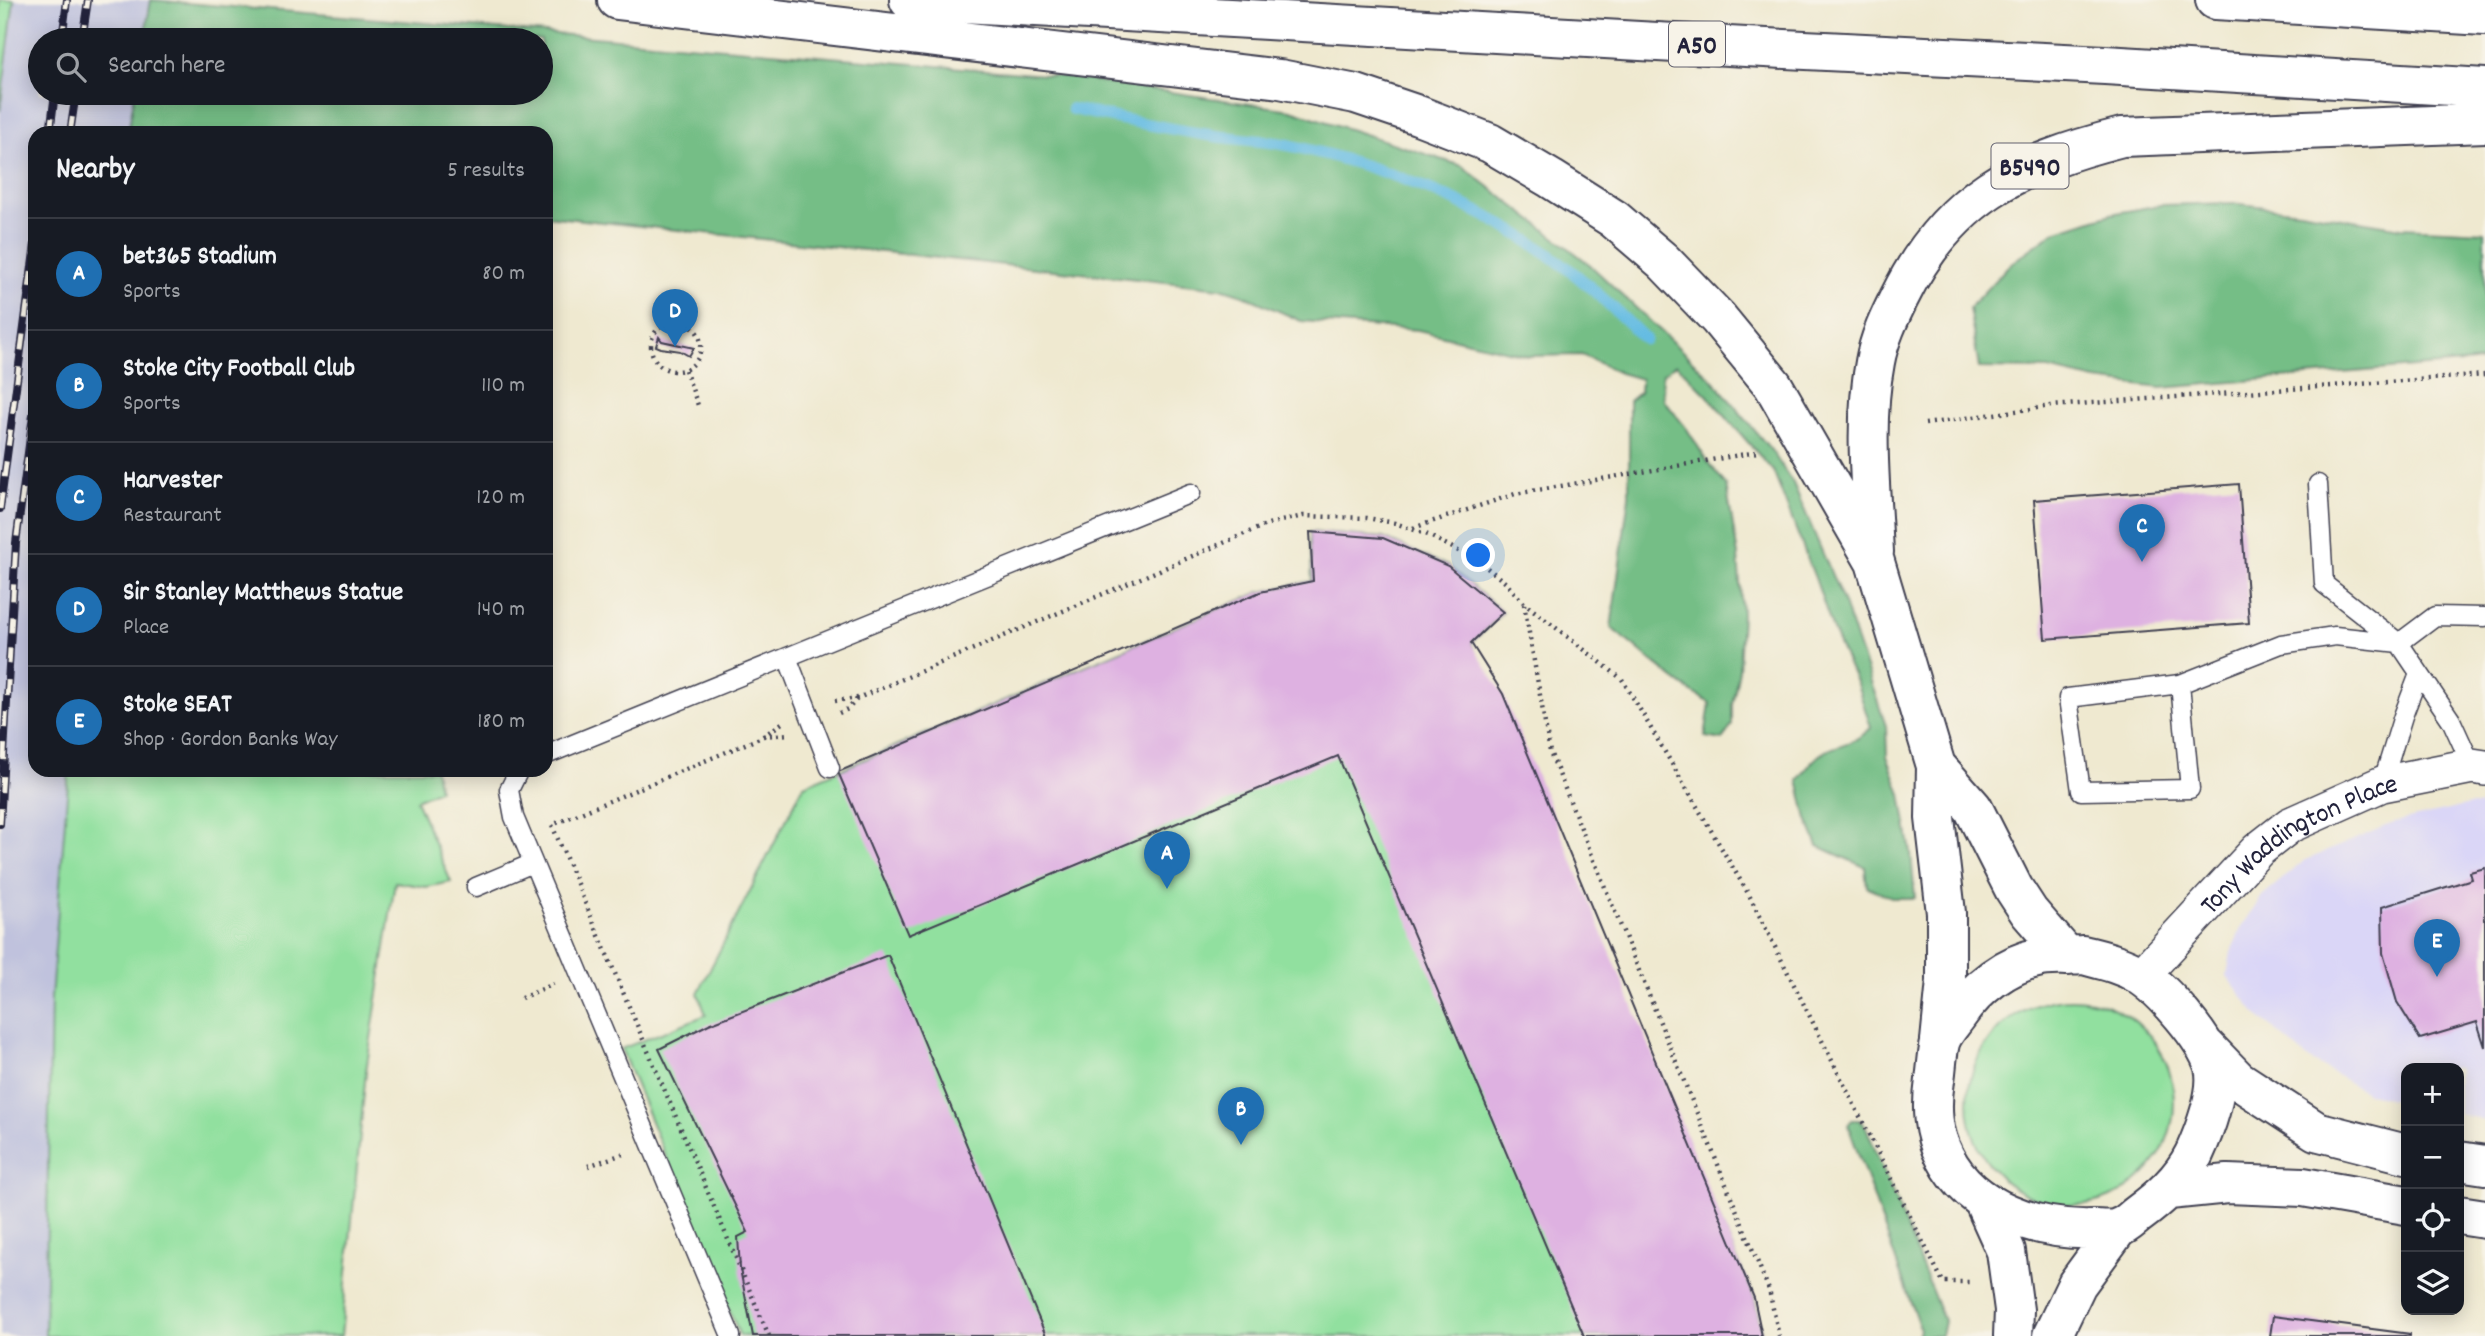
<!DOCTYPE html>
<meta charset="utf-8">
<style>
:root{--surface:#171b24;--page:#242831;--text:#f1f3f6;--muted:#9ea1a6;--line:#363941;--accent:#1f6fb2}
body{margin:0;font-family:Dekko,sans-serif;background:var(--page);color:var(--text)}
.controls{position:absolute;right:21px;bottom:21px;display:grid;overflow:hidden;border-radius:14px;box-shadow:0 4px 18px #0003}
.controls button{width:63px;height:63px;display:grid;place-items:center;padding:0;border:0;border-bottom:2px solid var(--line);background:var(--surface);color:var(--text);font:35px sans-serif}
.you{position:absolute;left:1479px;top:556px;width:24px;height:24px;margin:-18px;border:5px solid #fff;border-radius:50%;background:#1a73e8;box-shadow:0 0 0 10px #1a73e833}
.badge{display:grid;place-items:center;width:46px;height:46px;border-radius:50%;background:var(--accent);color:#fff;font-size:23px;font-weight:700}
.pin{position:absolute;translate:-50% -58px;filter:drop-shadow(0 2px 4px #0008)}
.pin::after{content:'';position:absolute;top:37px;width:24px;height:21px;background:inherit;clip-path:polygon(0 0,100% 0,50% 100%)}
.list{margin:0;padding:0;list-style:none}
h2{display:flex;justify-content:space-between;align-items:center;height:91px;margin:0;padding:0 28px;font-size:30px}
h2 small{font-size:23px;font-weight:400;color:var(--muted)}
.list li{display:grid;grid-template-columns:46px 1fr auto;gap:21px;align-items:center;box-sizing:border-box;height:112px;padding:0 28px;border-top:2px solid var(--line)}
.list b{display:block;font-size:26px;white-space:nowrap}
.list p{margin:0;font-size:23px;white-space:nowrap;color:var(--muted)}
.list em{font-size:23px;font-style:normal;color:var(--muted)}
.icon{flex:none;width:38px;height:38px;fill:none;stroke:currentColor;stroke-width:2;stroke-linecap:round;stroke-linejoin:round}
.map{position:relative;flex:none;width:2485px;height:1336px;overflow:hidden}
.search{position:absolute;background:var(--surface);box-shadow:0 4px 18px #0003;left:28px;top:28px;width:525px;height:77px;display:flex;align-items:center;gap:18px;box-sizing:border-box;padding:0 24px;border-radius:38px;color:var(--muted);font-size:26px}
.panel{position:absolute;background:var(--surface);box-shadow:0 4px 18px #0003;left:28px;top:126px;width:525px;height:651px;border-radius:21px}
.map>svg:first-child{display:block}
.built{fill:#dad6f7}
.industrial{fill:#c0c2dd}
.green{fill:#91e09f;stroke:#5a816d;stroke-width:2}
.forest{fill:#74be86;stroke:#4b7060;stroke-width:2}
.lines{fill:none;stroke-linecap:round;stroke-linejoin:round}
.stream{stroke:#65bce2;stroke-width:12}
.building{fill:#deb1e1}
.service-casing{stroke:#414051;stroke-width:21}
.minor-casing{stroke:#414051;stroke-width:38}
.secondary-casing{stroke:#414051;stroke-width:42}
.trunk-casing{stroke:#414051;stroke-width:42}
.path{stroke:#414051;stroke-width:4.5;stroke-dasharray:2 5;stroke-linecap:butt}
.service{stroke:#fff;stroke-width:18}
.minor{stroke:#fff;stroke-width:35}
.secondary{stroke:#fff;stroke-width:38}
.trunk{stroke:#fff;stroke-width:38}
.rail-casing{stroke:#22223b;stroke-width:8}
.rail{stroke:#f7f3e8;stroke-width:5;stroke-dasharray:16;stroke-linecap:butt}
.labels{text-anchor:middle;stroke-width:7;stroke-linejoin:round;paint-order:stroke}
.shield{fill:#f7f3e8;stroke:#62616f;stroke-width:2}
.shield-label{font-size:26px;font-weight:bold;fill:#22223b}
.street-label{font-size:28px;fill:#22223b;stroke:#f7f3e8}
</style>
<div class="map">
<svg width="2485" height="1336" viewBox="0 0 2485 1336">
<rect width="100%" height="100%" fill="#f7f3e8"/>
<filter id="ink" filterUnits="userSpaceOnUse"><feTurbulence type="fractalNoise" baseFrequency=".0143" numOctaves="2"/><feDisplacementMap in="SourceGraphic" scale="14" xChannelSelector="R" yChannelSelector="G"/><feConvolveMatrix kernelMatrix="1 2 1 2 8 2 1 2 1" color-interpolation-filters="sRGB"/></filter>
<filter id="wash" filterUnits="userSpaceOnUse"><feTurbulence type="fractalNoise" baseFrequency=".00686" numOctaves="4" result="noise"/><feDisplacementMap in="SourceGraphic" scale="28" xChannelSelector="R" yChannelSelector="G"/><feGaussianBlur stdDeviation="1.57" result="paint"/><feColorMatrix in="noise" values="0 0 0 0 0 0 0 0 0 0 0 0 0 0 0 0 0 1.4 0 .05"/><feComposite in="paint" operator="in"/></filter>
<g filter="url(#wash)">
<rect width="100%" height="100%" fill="#efe9d0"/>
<path class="built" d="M2470,805l15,1v314l-26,-6v-46h-53v34l-37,-8 -59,-34 -55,-47 -28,-37 4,-24 10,-24 21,-32 42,-35 91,-39z"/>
<path class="industrial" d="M0,0h151l-7,40h-104v53h95l-7,40h-93v637h34l-18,228 -6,338h-45z"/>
<path class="green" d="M0,0h14l-14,111z
M1310,532l73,6 65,28 55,46 -32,31 283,655 8,38h-1022l-119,-287 85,-34 -8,-22 106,-208 456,-193 52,-11z
M69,770h366l4,20 -23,10 35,82 -25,5 -31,-5 -29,189 -25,265h-296l6,-338z
M1968 1102a103 103 0 1 1 206 0a103 103 0 1 1-206 0Z"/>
<path class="forest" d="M151,0l918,77 222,33 171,56 126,97 125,117 58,70 22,33 50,118 43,125 1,30 14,38 10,59 4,45h-21l-27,-11 -2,-20 -47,-21 -11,-27 -9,-39c8,-10 16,-23 28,-29 19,-9 28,-7 45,-23l-14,-44 -23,-51 -19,-55 -42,-107 -67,-77 -30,-30 -14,11 2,25 23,29 22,35 17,21 12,70 4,58 -3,57 -7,34v21l-9,15 -18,-3 5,-34c-36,-20 -66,-50 -99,-75l18,-132v-95l11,-9 1,-13 -21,-6 -38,-18 -53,1 -111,-26 -117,-9 -58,-26 -22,-7 -675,-72v-83h-418l7,-40h406v-53h-397z
M2232,203l68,8 101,17 84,4v129l-324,27 -65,-8 -48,-11 -69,-1 -10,-60 41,-44 44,-32 57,-18 49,-9z
M1852,1120h8l6,7 78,194 -3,15h-23l2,-7 -72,-204z"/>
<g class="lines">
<path class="stream" d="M1072,109c43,9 87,18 130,25 32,6 64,5 95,13 86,20 171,53 244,102 38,25 71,58 104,90"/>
</g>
<g id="blocks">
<path class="building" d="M659,337l3,4 32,7 -5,8 -9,-5 -19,-3 -5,-2z
M2239,484l10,139 -204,16 -11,-139z
M1310,532l73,6 65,28 55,46 -32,31 32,51 251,604 8,38h-178l-246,-580 -430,179 -70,-163 422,-180 53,-11z
M2485,868v179l-8,-25 -57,17 -23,-37 -14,-49 -1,-46 90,-28 -2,-7z
M888,955l158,381h-293l-13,-67 -2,-32 10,-5 -89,-183 50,-25z
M2273,1316l137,18v2h-140z"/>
</g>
</g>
<g filter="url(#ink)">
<use href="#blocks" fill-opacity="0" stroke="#414051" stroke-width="2"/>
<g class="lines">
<defs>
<path id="service" d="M2318,484l6,100 75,59 52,77 21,46
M787,657l43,111
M2180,684l10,105 -109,2 -13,-93 112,-14 101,-40 54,-8 64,7 36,-27 50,1
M546,755l645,-262
M519,770l-10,20 5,27 217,519
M2382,784l21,-68 16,-42
M476,887l57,-24"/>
<g id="minor">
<path id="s1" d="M2141,976l117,-126 32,-25 92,-41 90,-18 13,2"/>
</g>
<path id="secondary" d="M2083,955c19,5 38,9 55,19 25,15 68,65 76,93 6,24 -10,65 -20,87 -13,26 -34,44 -57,61 -5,4 -11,10 -17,12 -7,4 -19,2 -26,2 -56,2 -122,-19 -149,-72 -13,-25 -14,-50 -10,-77 2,-12 2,-25 5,-37 2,-9 11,-19 17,-27 19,-28 50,-53 84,-59 14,-2 29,-1 42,-2z
M2206,1047l32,33 78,51 90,23
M2459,1161l26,4
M2169,1190l59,-6 75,3 103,18
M1983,1200l23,51 8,59 -1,26
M2459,1215l26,4
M2052,1336l25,-52 41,-56"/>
<path id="trunk" d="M617,0l663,79 76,15 62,21 72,28 61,36 63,40 49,42 55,57 55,67 102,177 61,204 -1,52 11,95v68l-6,60
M909,0l837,47 359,18 380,23
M2215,0l270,16
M1874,552c-3,-62 -11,-128 1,-190 4,-23 14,-44 24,-64 49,-101 119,-135 223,-161l363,-14
M1936,766l37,42 41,81 15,23 38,44"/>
</defs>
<use href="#service" class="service-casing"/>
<use href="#minor" class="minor-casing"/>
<use href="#secondary" class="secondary-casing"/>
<use href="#trunk" class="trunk-casing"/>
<path class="path" d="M651 346a25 25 0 1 1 50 0a25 25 0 1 1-50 0Z
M685,370l14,38
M1925,424l126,-18 434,-31
M1413,528l102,-34 242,-42
M1524,604l26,148 219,538 10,46
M835,701l23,-3 410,-174 35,-8 64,2 28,5 33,12 53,28 25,20 18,20 98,76 127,216 194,387h29
M839,713l9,-4 10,-11
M763,736l26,-2
M521,998l33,-14
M588,1166l38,-13
M769,1336l-217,-511 210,-88 20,-14"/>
<use href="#service" class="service"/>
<use href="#minor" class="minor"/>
<use href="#secondary" class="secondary"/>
<use href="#trunk" class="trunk"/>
<defs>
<path id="rail" d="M62,40l5,-40
M82,40l6,-40
M50,133l5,-40
M70,133l6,-40
M0,509l35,-265
M0,824l16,-281 19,-143"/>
</defs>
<use href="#rail" class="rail-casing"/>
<use href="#rail" class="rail"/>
</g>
</g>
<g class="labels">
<g class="shield">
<rect x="1669" y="21.5" width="56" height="45" rx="5"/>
<rect x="1991.5" y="143.5" width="77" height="45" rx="5"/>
</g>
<g class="shield-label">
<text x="1697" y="53">A50</text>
<text x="2030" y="175">B5490</text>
</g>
<g class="street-label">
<text dy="10" stroke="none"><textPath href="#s1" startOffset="210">Tony Waddington Place</textPath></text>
</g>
</g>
</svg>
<div class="controls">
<button>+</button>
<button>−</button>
<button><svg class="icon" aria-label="locate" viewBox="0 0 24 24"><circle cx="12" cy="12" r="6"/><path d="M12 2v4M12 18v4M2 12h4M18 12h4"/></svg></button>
<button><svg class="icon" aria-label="layers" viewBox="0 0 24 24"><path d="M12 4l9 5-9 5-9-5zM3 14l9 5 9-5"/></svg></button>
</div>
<div class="you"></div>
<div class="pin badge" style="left:1167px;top:889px">A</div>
<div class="pin badge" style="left:1241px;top:1145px">B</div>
<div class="pin badge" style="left:2142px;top:562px">C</div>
<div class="pin badge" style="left:675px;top:347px">D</div>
<div class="pin badge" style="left:2437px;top:977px">E</div>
<div class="search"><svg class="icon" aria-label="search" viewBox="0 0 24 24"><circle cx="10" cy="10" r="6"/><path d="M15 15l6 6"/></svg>Search here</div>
<section class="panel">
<h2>Nearby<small>5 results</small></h2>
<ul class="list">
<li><span class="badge">A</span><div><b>bet365 Stadium</b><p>Sports</p></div><em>80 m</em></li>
<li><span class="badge">B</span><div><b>Stoke City Football Club</b><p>Sports</p></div><em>110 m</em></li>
<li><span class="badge">C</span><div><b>Harvester</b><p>Restaurant</p></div><em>120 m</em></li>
<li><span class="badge">D</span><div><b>Sir Stanley Matthews Statue</b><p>Place</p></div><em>140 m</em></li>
<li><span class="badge">E</span><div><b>Stoke SEAT</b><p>Shop · Gordon Banks Way</p></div><em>180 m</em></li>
</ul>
</section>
</div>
